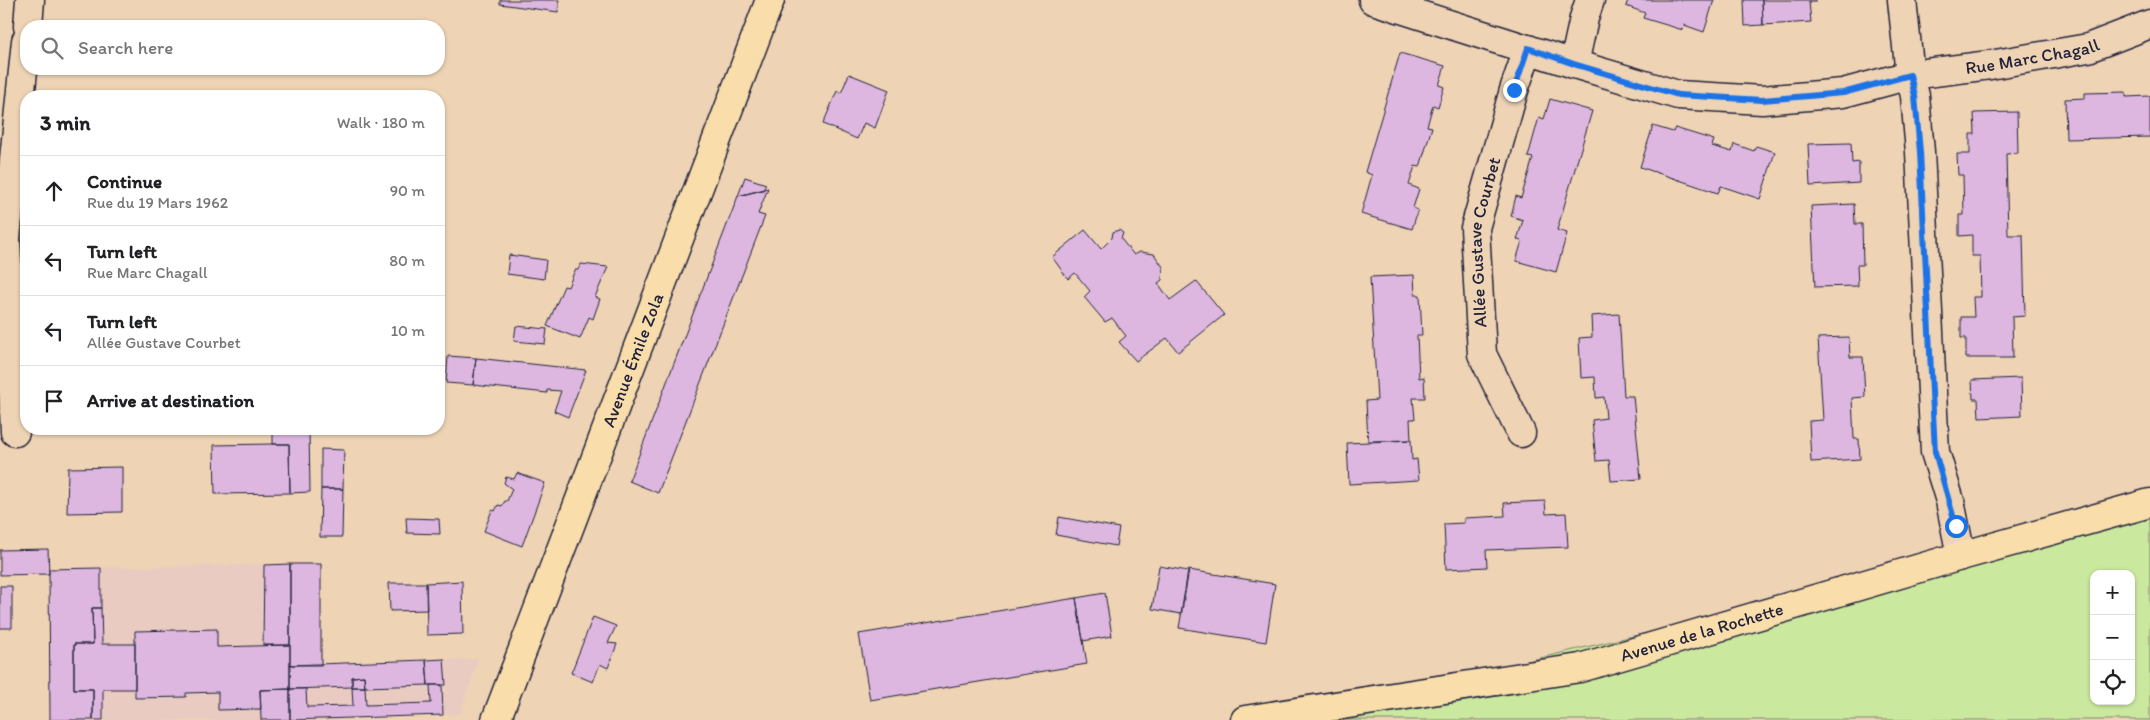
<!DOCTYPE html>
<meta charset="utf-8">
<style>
:root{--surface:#fff;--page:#f2f2f2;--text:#202124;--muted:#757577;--line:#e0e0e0}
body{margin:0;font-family:Itim,sans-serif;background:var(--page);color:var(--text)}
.controls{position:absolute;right:15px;bottom:15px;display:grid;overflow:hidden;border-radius:10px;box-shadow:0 1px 4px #0004}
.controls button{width:45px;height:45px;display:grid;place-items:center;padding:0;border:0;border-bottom:1px solid var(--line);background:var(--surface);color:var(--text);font:25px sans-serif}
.stop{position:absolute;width:15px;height:15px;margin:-11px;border:4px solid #1a73e8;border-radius:50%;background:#fff}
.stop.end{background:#1a73e8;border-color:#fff;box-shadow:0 1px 5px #0008}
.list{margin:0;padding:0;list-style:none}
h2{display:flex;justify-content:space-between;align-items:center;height:65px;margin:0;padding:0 20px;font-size:21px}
h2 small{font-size:16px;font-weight:400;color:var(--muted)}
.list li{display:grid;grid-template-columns:32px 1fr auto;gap:15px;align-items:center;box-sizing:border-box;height:70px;padding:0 20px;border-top:1px solid var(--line)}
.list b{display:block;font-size:19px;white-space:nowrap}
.list p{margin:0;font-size:16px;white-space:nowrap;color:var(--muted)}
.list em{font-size:16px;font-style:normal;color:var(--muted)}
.icon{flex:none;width:28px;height:28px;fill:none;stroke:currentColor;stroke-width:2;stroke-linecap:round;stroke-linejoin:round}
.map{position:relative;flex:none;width:2150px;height:720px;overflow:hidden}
.search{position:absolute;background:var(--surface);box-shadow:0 1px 4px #0004;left:20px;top:20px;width:425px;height:55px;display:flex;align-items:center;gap:12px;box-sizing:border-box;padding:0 18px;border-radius:20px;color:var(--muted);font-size:19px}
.panel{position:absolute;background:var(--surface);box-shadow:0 1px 4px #0004;left:20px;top:90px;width:425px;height:345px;border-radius:20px}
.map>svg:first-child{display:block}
.built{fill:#e9cbc2}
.green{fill:#cbe89f;stroke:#76856d;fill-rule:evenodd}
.building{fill:#ddb7e0;stroke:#22223b}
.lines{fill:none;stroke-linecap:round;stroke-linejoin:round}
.minor-casing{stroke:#22223b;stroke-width:31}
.major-casing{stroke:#22223b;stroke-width:31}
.minor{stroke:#eed3b5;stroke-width:28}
.major{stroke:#f9deab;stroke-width:28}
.route{stroke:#1a73e8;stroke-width:6}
.labels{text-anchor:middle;stroke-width:4;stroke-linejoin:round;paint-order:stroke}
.street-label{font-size:18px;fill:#22223b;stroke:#eed3b5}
</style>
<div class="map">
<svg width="2150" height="720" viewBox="0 0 2150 720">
<rect width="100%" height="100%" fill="#eed3b5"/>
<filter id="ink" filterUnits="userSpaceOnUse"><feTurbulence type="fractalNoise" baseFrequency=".02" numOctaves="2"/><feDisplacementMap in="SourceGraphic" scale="10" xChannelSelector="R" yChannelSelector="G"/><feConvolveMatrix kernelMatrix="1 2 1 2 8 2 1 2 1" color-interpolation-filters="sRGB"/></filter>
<g filter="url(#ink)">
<path class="built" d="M290,564v81l31,20 157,-6 -18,55 -134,6h-276l-1,-151z"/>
<path class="green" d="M2150,514v206h-871l100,-24zM2094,574h37v127h-37z"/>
<path class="building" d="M500,0h59l-1,12 -58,-8z
M1628,0h86l-10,32 -20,-7 -1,5 -40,-12 2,-5 -19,-7z
M1744,0h18l1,25 -18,1z
M1762,0h53v2h-6l2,20 -48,3z
M1400,53l45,13 -6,19 5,2 -6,20 -5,-2 -6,21 5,1 -12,40 -5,-1 -6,19 10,4 -6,19 5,2 -6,19 -51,-15 11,-39 -7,-3z
M849,74l40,16 -14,38 -11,-5 -7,16 -34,-15 14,-33 4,2z
M2126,92v5l24,-1v41l-84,2 -1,-40 20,-1v-5z
M1550,99l42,12 -35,119 10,3 -11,39 -40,-11 6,-20 -5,-1 6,-20 -12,-4 5,-20 5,2 12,-40 -5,-1 11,-40 5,2z
M2017,112l1,41 -12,1 2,81h15l2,81 -13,1 1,41h-47v-20h-5v-21h13l-1,-20h8l-1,-41h-8v-21l-13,1v-21h5l-1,-40h-5l-1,-21h13v-20h5l-1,-21z
M1653,126l20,6 2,-4 39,12 -2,6 20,6 2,-8 20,7 2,-5 19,6 -15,47 -39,-13 -3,7 -78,-26z
M1851,143l1,20 7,-1v21l-49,3 -2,-42z
M745,177l21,7 -3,6 -25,6z
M768,188l-10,26 7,2 -107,277 -29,-12 109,-285z
M1854,204l1,20h7l1,41h-6l1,21 -43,1 -4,-81z
M1085,230l16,19 11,-11 1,-6 6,-2 4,3 -2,6 13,16 6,-3 14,2 9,13 -1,13 -4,3 12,17 26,-19 28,34 -46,37 -11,-14 -31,23 -17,-19 7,-6 -14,-18 -7,4 -21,-25 6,-6 -15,-18 -7,6 -16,-22z
M509,255l37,5 -2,19 -37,-5z
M581,264l27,3 -13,30 5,2 -7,20 -4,-2 -9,22 -33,-13 17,-40 4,1 7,-17h3z
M1414,275l1,20h5l2,41h-5l2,42 5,-1 1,21h-12l2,21h-5l1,21 -43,1 -2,-40 11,-1 -7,-123z
M1619,314l5,82h9l8,83 -30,2 -2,-21 -13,1 -4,-41 14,-2 -2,-21 -8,1 -1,-21 -14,1 -2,-40 13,-1 -1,-21z
M516,326l31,3 -2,15 -31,-3z
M1849,337l1,20h13l2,40 -13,1 2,41h5l1,20 -49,3 -2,-41 14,-1 -5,-82z
M448,356l28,2 -3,27 -27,-2z
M476,358l28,3 82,9 -18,47 -14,-6 7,-20 -14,-1v3l-74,-8z
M2021,378l1,38 -43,2 -1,-19h-5l-1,-19z
M273,429h36l1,63 -20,1 -1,-49h-16z
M1411,440l1,20 5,-1 2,21 -70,4 -2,-41z
M273,444h16l1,49 -75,1 -1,-49z
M321,449l23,1 -1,39h-22z
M122,467v45l-55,1 1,-45z
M517,473l28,10 -23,63 -38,-15 8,-21 3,1 3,-6 4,1 3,-5h2l5,-12 -8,-6 2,-6 8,2z
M321,489h22l-1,48h-22z
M1545,501l1,13 20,-1 2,34 -82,3 1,17 -41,2 -2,-45 20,-1v-5l41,-2 -1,-13z
M1059,517l60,11 -3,18 -60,-11z
M406,518l33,1 1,15 -33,-1z
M48,549l1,25 -49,1v-25z
M290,564v81h-27l1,-80z
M290,564h31v101h-31z
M1159,566l29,5 -7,43 -29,-5z
M101,568v40h-9l1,36h-19v45h19v31h-43l-1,-151z
M1189,570l86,14 -9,58 -87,-14z
M462,581l1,53 -36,1 -1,-52z
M389,583h37l1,27 -37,1z
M0,586h12v42h-12z
M1105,593l7,43 -29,5 -7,-43z
M1076,598l11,66 -217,36 -11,-66z
M92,608h9l1,36h33v45h-32v31h-10v-31h-19v-45h19z
M593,617l23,9 -8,17 9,1 -9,24 -8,-4 -7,18 -22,-9z
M217,629v18l73,-2v44l-30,1 1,19 -43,1v-18l-32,1v4l-51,1v-67z
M444,659l2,26h-18l-2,-25z
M426,660l2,25 -63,2 -1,-11 -12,1v10l-62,2v-24z
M364,676l1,11h-13v-10z
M430,685h12l1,30 -153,5v-31h16l1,18 46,-1 -1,-19h13l1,18 65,-2z
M290,689v31h-29l-1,-30z"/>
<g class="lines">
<defs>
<g id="minor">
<path id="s1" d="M1373,0l201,64 104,31 84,5 81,-7 67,-18 80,-10 98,-17 62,-24"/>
<path d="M1902,0l8,75 5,21 5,56 15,300 15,49 11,55"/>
<path d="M28,26l2,-26"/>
<path d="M1574,64l10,-46 6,-18"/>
<path d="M0,238h6l20,-197"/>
<path d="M6,238l9,194"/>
<path id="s2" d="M1521,433l-39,-79 -7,-126 39,-138 14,-41"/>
</g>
<g id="major">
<path id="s3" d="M496,720l274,-720"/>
<path id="s4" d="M1245,720l335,-52 381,-112 189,-53"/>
</g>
</defs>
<use href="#minor" class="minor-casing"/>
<use href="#major" class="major-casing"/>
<use href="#minor" class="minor"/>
<use href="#major" class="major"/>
</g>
</g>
<g class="lines" filter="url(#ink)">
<path class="route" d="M1514,90l14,-42 46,16 104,31 84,5 81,-7 67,-18 5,21 5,56 15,300 21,74"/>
</g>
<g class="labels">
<g class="street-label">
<text dy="6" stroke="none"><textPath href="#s1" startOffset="678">Rue Marc Chagall</textPath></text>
<text dy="6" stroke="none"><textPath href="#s2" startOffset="201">Allée Gustave Courbet</textPath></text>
<text dy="6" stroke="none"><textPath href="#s3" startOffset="385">Avenue Émile Zola</textPath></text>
<text dy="6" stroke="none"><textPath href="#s4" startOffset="466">Avenue de la Rochette</textPath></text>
</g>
</g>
</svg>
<div class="controls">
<button>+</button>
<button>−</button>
<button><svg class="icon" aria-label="locate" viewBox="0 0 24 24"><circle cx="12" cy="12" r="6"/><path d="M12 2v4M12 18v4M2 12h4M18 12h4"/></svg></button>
</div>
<div class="stop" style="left:1956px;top:526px"></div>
<div class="stop end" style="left:1514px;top:90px"></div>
<div class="search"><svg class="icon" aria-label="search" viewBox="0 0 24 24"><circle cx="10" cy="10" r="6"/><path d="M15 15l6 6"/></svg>Search here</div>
<section class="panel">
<h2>3 min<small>Walk · 180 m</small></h2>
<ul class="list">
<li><svg class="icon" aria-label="ahead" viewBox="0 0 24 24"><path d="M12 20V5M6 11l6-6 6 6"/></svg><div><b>Continue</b><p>Rue du 19 Mars 1962</p></div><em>90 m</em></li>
<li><svg class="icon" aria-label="left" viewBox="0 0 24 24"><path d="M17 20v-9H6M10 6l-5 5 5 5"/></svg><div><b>Turn left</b><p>Rue Marc Chagall</p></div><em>80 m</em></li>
<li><svg class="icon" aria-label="left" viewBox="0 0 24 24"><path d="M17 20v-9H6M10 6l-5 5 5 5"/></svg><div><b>Turn left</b><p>Allée Gustave Courbet</p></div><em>10 m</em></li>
<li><svg class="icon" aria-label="arrive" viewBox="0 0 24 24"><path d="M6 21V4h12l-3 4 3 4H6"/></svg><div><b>Arrive at destination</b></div></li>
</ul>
</section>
</div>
